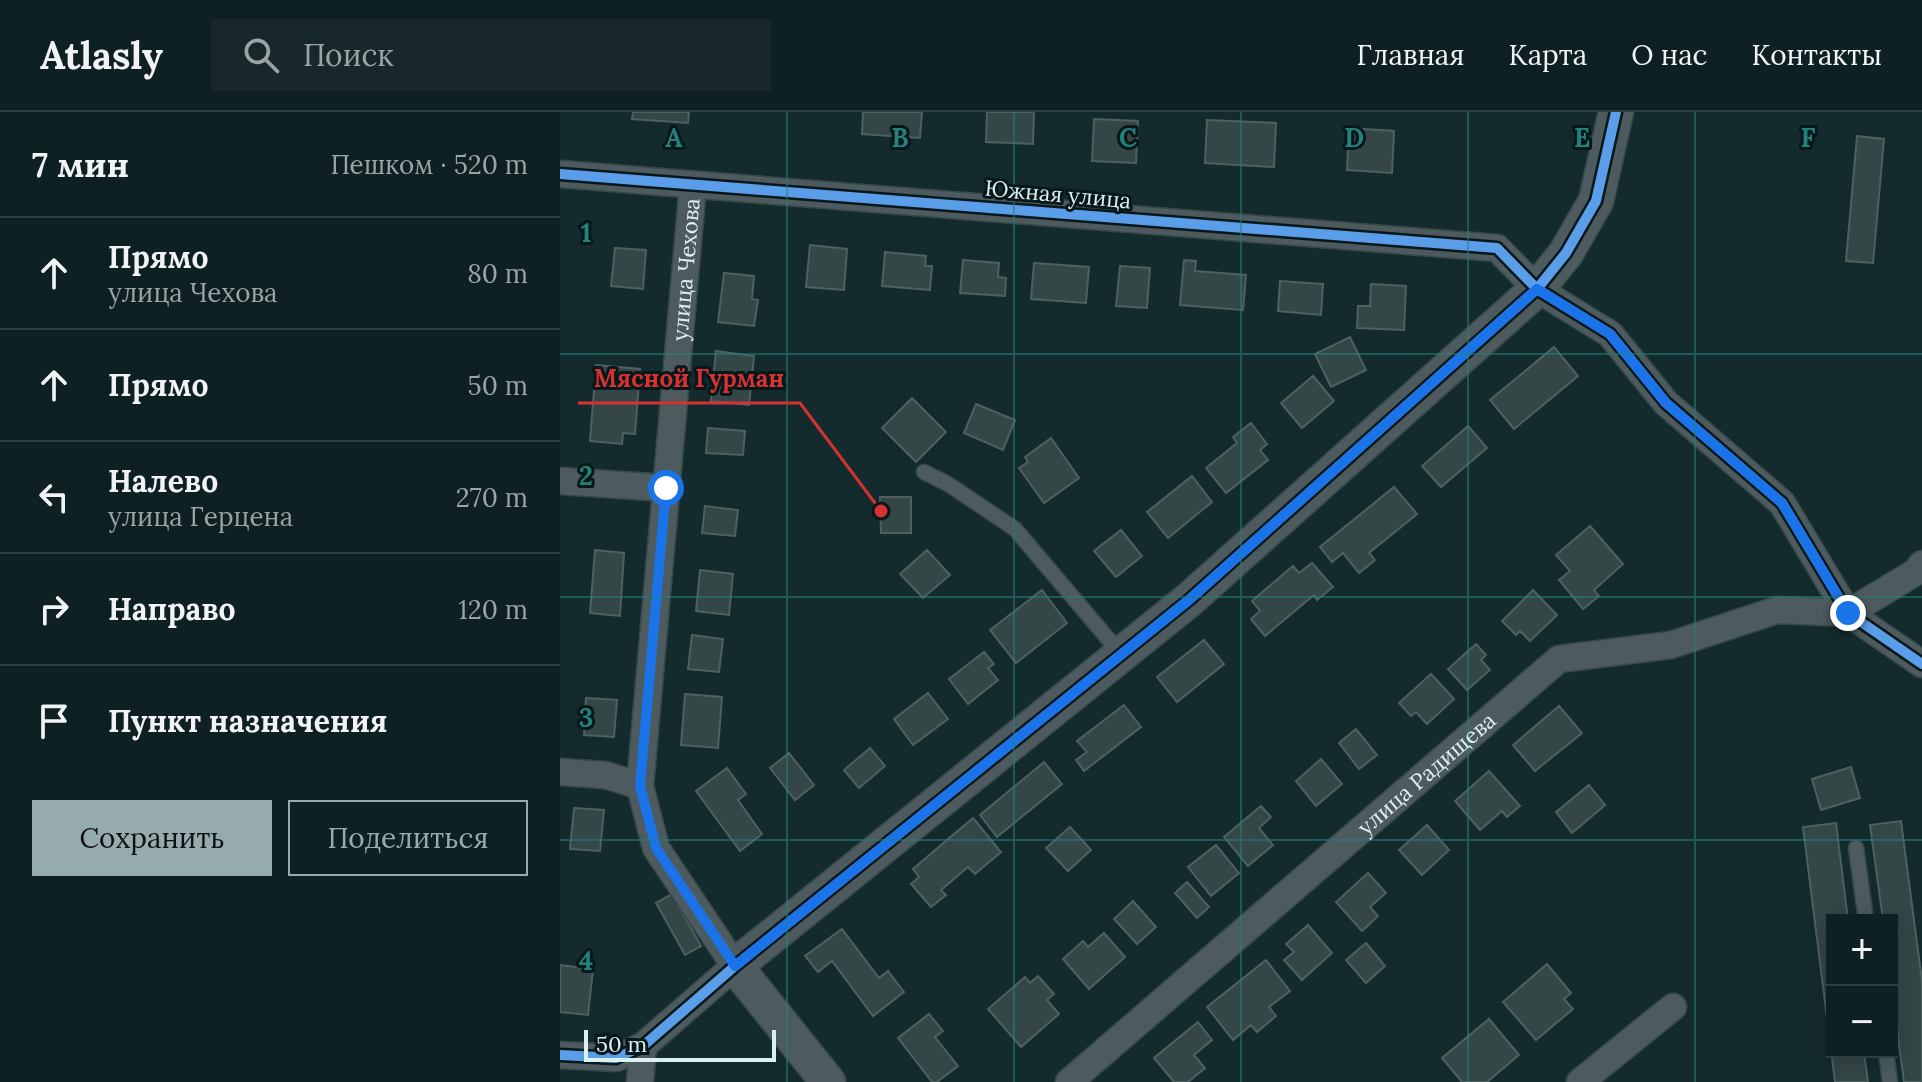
<!DOCTYPE html>
<html lang="ru">
<meta charset="utf-8">
<style>
:root{--surface:#0f2022;--page:#18282a;--text:#f1f3f6;--muted:#9ba3a5;--line:#2f3e40;--accent:#95abae}
body{margin:0;font-family:Lora,serif;background:var(--page);color:var(--text)}
.controls{position:absolute;right:24px;bottom:24px;display:grid;overflow:hidden;border-radius:0px;box-shadow:0 4px 20px #0003}
.controls button{width:72px;height:72px;display:grid;place-items:center;padding:0;border:0;border-bottom:2px solid var(--line);background:var(--surface);color:var(--text);font:40px sans-serif}
.scale{position:absolute;left:24px;bottom:20px;width:192px;box-sizing:border-box;padding-left:8px;border:4px solid #dbf0f3;border-top:0;font-size:22px;line-height:28px;white-space:nowrap;color:#dbf0f3;-webkit-text-stroke:6px #08181a;paint-order:stroke}
.stop{position:absolute;width:24px;height:24px;margin:-18px;border:6px solid #1a73e8;border-radius:50%;background:#fff}
.stop.end{background:#1a73e8;border-color:#fff;box-shadow:0 2px 8px #0008}
.list{margin:0;padding:0;list-style:none}
h2{display:flex;justify-content:space-between;align-items:center;height:104px;margin:0;padding:0 32px;font-size:34px}
h2 small{font-size:26px;font-weight:400;color:var(--muted)}
.list li{display:grid;grid-template-columns:52px 1fr auto;gap:24px;align-items:center;box-sizing:border-box;height:112px;padding:0 32px;border-top:2px solid var(--line)}
.list b{display:block;font-size:30px;white-space:nowrap}
.list p{margin:0;font-size:26px;white-space:nowrap;color:var(--muted)}
.list em{font-size:26px;font-style:normal;color:var(--muted)}
.actions{display:flex;gap:16px;padding:24px 32px}
.actions a{flex:1;padding:18px 0;border:2px solid var(--accent);border-radius:0px;text-align:center;font-size:28px;color:var(--accent)}
.actions .main{background:var(--accent);color:#111}
.icon{flex:none;width:44px;height:44px;fill:none;stroke:currentColor;stroke-width:2;stroke-linecap:round;stroke-linejoin:round}
.map{position:relative;flex:none;width:1362px;height:970px;overflow:hidden}
header{display:flex;align-items:center;gap:48px;box-sizing:border-box;height:112px;padding:0 40px;background:var(--surface);border-bottom:2px solid var(--line)}
header strong{font-size:38px}
nav{display:flex;gap:44px;margin-inline-start:auto;font-size:28px}
.search{width:560px;height:72px;background:var(--page);display:flex;align-items:center;gap:20px;box-sizing:border-box;padding:0 28px;border-radius:0px;color:var(--muted);font-size:30px}
main{display:flex}
aside{flex:1;background:var(--surface)}
.map>svg:first-child{display:block}
.building{fill:#354646;stroke:#4e605f;stroke-width:2}
.lines{fill:none;stroke-linecap:round;stroke-linejoin:round}
.service-casing{stroke:#37484a;stroke-width:17}
.minor-casing{stroke:#37484a;stroke-width:29}
.tertiary-casing{stroke:#37484a;stroke-width:37}
.service{stroke:#4d5b5e;stroke-width:14}
.minor{stroke:#4d5b5e;stroke-width:26}
.tertiary{stroke:#4d5b5e;stroke-width:34}
.cycleway-casing{stroke:#08181a;stroke-width:15}
.cycleway{stroke:#5a9eea;stroke-width:10}
.route{stroke:#1a73e8;stroke-width:10}
.grid{fill:none;stroke:#23827b;stroke-width:2;stroke-opacity:0.55}
.labels{text-anchor:middle;stroke-width:6;stroke-linejoin:round;paint-order:stroke}
.street-label{font-size:22px;fill:#dbf0f3;stroke:#08181a}
.grid-label{font-size:26px;text-anchor:middle;font-weight:bold;fill:#23827b;stroke:#08181a;stroke-width:6;stroke-linejoin:round;paint-order:stroke}
.leader{fill:none;stroke:#d63232;stroke-width:3}
.callout-dot{fill:#d63232;stroke:#08181a;stroke-width:3}
.callout-label{font-size:24px;text-anchor:middle;font-weight:bold;fill:#d63232;stroke:#08181a;stroke-width:6;stroke-linejoin:round;paint-order:stroke}
</style>
<header>
<strong>Atlasly</strong>
<div class="search"><svg class="icon" aria-label="search" viewBox="0 0 24 24"><circle cx="10" cy="10" r="6"/><path d="M15 15l6 6"/></svg>Поиск</div>
<nav><a>Главная</a><a>Карта</a><a>О нас</a><a>Контакты</a></nav>
</header>
<main>
<aside>
<h2>7 мин<small>Пешком · 520 m</small></h2>
<ul class="list">
<li><svg class="icon" aria-label="ahead" viewBox="0 0 24 24"><path d="M12 20V5M6 11l6-6 6 6"/></svg><div><b>Прямо</b><p>улица Чехова</p></div><em>80 m</em></li>
<li><svg class="icon" aria-label="ahead" viewBox="0 0 24 24"><path d="M12 20V5M6 11l6-6 6 6"/></svg><div><b>Прямо</b></div><em>50 m</em></li>
<li><svg class="icon" aria-label="left" viewBox="0 0 24 24"><path d="M17 20v-9H6M10 6l-5 5 5 5"/></svg><div><b>Налево</b><p>улица Герцена</p></div><em>270 m</em></li>
<li><svg class="icon" aria-label="right" viewBox="0 0 24 24"><path d="M7 20v-9h11M14 6l5 5-5 5"/></svg><div><b>Направо</b></div><em>120 m</em></li>
<li><svg class="icon" aria-label="arrive" viewBox="0 0 24 24"><path d="M6 21V4h12l-3 4 3 4H6"/></svg><div><b>Пункт назначения</b></div></li>
</ul>
<div class="actions"><a class="main">Сохранить</a><a>Поделиться</a></div>
</aside>
<div class="map">
<svg width="1362" height="970" viewBox="0 0 1362 970">
<rect width="100%" height="100%" fill="#142b2e"/>
<path class="building" d="M73,0h56l-1,11 -56,-4z
M303,0h59l-2,26 -58,-4z
M427,0h47l-1,32 -47,-2z
M534,7l44,2 -2,42 -44,-2z
M647,8l69,3 -2,44 -69,-4z
M789,16l45,3 -2,42 -45,-3z
M1297,24l27,3 -11,124 -27,-2z
M250,133l37,4 -3,41 -38,-3z
M55,136l31,2 -3,39 -32,-3z
M325,140l41,4 -1,10h7l-2,24 -48,-4z
M403,148l36,3 -1,14 8,1 -1,18 -45,-3z
M624,148l12,1 -1,10 51,4 -3,35 -63,-5z
M474,151l55,4 -3,36 -55,-4z
M560,154l30,2 -3,40 -31,-2z
M164,161l30,3 -2,23 6,1 -4,26 -36,-4z
M720,169l43,3 -2,31 -43,-4z
M811,172l35,2 -2,44 -47,-2 1,-22h12z
M790,225l16,33 -35,17 -16,-33z
M994,235l24,29 -64,53 -24,-29z
M156,239l38,5 -5,49 -38,-4z
M36,253l44,4 -5,65 -12,-1 -1,11 -32,-3z
M753,264l21,25 -32,27 -21,-25z
M352,286l34,34 -30,30 -34,-34z
M416,292l39,16 -12,30 -39,-17z
M691,311l16,21 -7,6 8,10 -42,33 -20,-25 31,-25 -4,-6z
M908,314l19,22 -46,39 -19,-21z
M148,316l37,3 -2,24 -37,-2z
M491,326l28,40 -35,25 -25,-35 9,-6 -3,-5z
M632,364l20,26 -44,36 -21,-26z
M834,375l23,27 -48,39 6,7 -16,13 -16,-20 -11,9 -12,-15z
M320,385h31v36h-30z
M145,394l33,4 -3,26 -33,-3z
M1030,414l33,38 -29,26 5,6 -16,13 -24,-29 11,-9 -14,-16z
M561,418l21,26 -26,21 -22,-26z
M35,438l29,3 -4,63 -30,-3z
M367,438l23,25 -27,23 -23,-24z
M752,451l21,24 -16,13 -3,-5 -49,41 -14,-17 9,-8 -8,-10 41,-35 6,7z
M140,458l33,4 -4,41 -33,-4z
M482,478l25,33 -51,40 -26,-33z
M973,478l24,25 -27,26 -10,-10 -4,4 -14,-14z
M132,523l31,4 -4,33 -31,-3z
M644,528l20,24 -47,38 -20,-25z
M916,532l10,11 -5,5 9,10 -23,20 -19,-21z
M424,540l10,12 -6,4 10,12 -30,24 -19,-25z
M871,562l23,25 -27,25 -11,-12 -5,4 -12,-13z
M368,581l20,26 -35,26 -19,-26z
M125,582l37,3 -4,51 -37,-3z
M26,586l31,2 -3,37 -30,-2z
M564,593l17,22 -57,44 -8,-11 11,-8 -10,-11z
M999,594l23,27 -47,38 -22,-26z
M796,617l21,26 -18,14 -20,-26z
M310,636l15,18 -26,22 -15,-18z
M229,641l25,32 -19,15 -25,-32z
M761,647l21,25 -26,22 -20,-25z
M484,650l18,22 -65,53 -17,-22z
M1291,655l9,31 -39,12 -9,-31z
M167,656l19,26 -8,6 24,34 -22,17 -44,-60z
M929,659l31,35 -13,11 -5,-6 -22,19 -25,-29z
M1029,673l16,20 -33,28 -16,-21z
M701,694l10,11 -12,11 14,17 -25,21 -24,-29z
M14,696l30,2 -4,41 -30,-2z
M413,706l28,34 -26,22 -7,-7 -27,23 5,5 -15,12 -20,-23 8,-7 -6,-8z
M1341,709l21,160v101h-18l-12,-91v-71h-9l-13,-95z
M1276,711l12,97h-16v132h32l4,30h-33l-32,-255z
M867,713l22,25 -27,25 -23,-25z
M510,715l21,23 -23,21 -22,-23z
M656,733l23,28 -28,23 -23,-29z
M808,761l18,20 -16,14 8,9 -16,15 -26,-29z
M627,770l22,25 -12,11 -22,-25z
M112,782l29,52 -16,9 -29,-52z
M573,789l23,26 -19,17 -23,-25z
M748,813l24,28 -30,27 -18,-20 10,-8 -8,-8z
M282,817l37,49 9,-7 16,21 -31,24 -41,-55 -14,11 -13,-16z
M544,821l21,24 -36,32 -26,-30 20,-18 5,6z
M806,831l19,23 -19,17 -20,-23z
M706,848l24,31 -21,16 7,9 -19,16 -6,-7 -18,15 -26,-33z
M987,852l24,29 -7,6 9,10 -37,31 -33,-38z
M0,853l33,4 -5,46 -28,-3z
M478,864l16,18 -7,6 12,14 -38,33 -33,-38 37,-32 5,6z
M369,902l14,17 -8,6 23,29 -21,16h-5l-34,-44z
M929,907l30,36 -32,27h-25l-20,-24z
M638,910l14,18 -18,15 11,13 -17,14h-14l-20,-24z"/>
<g class="lines">
<defs>
<path id="service" d="M364,360l24,12 67,45 106,125
M1296,736l10,72
M1326,940l4,30"/>
<g id="minor">
<path d="M0,62l937,74 40,41 73,45 56,69 116,100 66,110 74,51"/>
<path d="M0,369l106,7"/>
<path d="M0,660l45,3 35,11"/>
<path id="s1" d="M0,943l56,3 27,-12 92,-80 -79,-118 -16,-62 53,-601"/>
<path d="M80,970l3,-36"/>
<path id="s2" d="M509,970l490,-423 112,-14 106,-35 71,3 68,-41 6,-8"/>
<path d="M1020,970l93,-75"/>
</g>
<path id="tertiary" d="M268,970l-93,-116 455,-367 347,-310 29,-36 30,-52 20,-89"/>
</defs>
<use href="#service" class="service-casing"/>
<use href="#minor" class="minor-casing"/>
<use href="#tertiary" class="tertiary-casing"/>
<use href="#service" class="service"/>
<use href="#minor" class="minor"/>
<use href="#tertiary" class="tertiary"/>
<defs>
<path id="cycleway" d="M0,62l937,74 40,41 73,45 56,69 116,100 66,110 74,51
M0,943l56,3 27,-12 92,-80 455,-367 347,-310 29,-36 30,-52 20,-89"/>
</defs>
<use href="#cycleway" class="cycleway-casing"/>
<use href="#cycleway" class="cycleway"/>
</g>
<g class="lines">
<path class="route" d="M106,376l-26,298 16,62 79,118 455,-367 347,-310 73,45 56,69 116,100 66,110"/>
</g>
<path class="grid" d="M227,0v970M454,0v970M681,0v970M908,0v970M1135,0v970M0,242h1362M0,485h1362M0,728h1362"/>
<g class="labels">
<g class="street-label">
<text transform="translate(498 82) rotate(5)" y="8">Южная улица</text>
<text dy="8" stroke="none"><textPath href="#s1" startOffset="932">улица Чехова</textPath></text>
<text dy="8" stroke="none"><textPath href="#s2" startOffset="472">улица Радищева</textPath></text>
</g>
</g>
<g class="grid-label">
<text x="114" y="35">A</text>
<text x="340" y="35">B</text>
<text x="568" y="35">C</text>
<text x="794" y="35">D</text>
<text x="1022" y="35">E</text>
<text x="1248" y="35">F</text>
<text x="26" y="130">1</text>
<text x="26" y="373">2</text>
<text x="26" y="615">3</text>
<text x="26" y="858">4</text>
</g>
<path class="leader" d="M321 399L240 291H18"/>
<circle class="callout-dot" cx="321" cy="399" r="8"/>
<g class="callout-label">
<text x="129" y="275">Мясной Гурман</text>
</g>
</svg>
<div class="controls">
<button>+</button>
<button>−</button>
</div>
<div class="scale">50 m</div>
<div class="stop" style="left:106px;top:376px"></div>
<div class="stop end" style="left:1288px;top:501px"></div>
</div>
</main>
